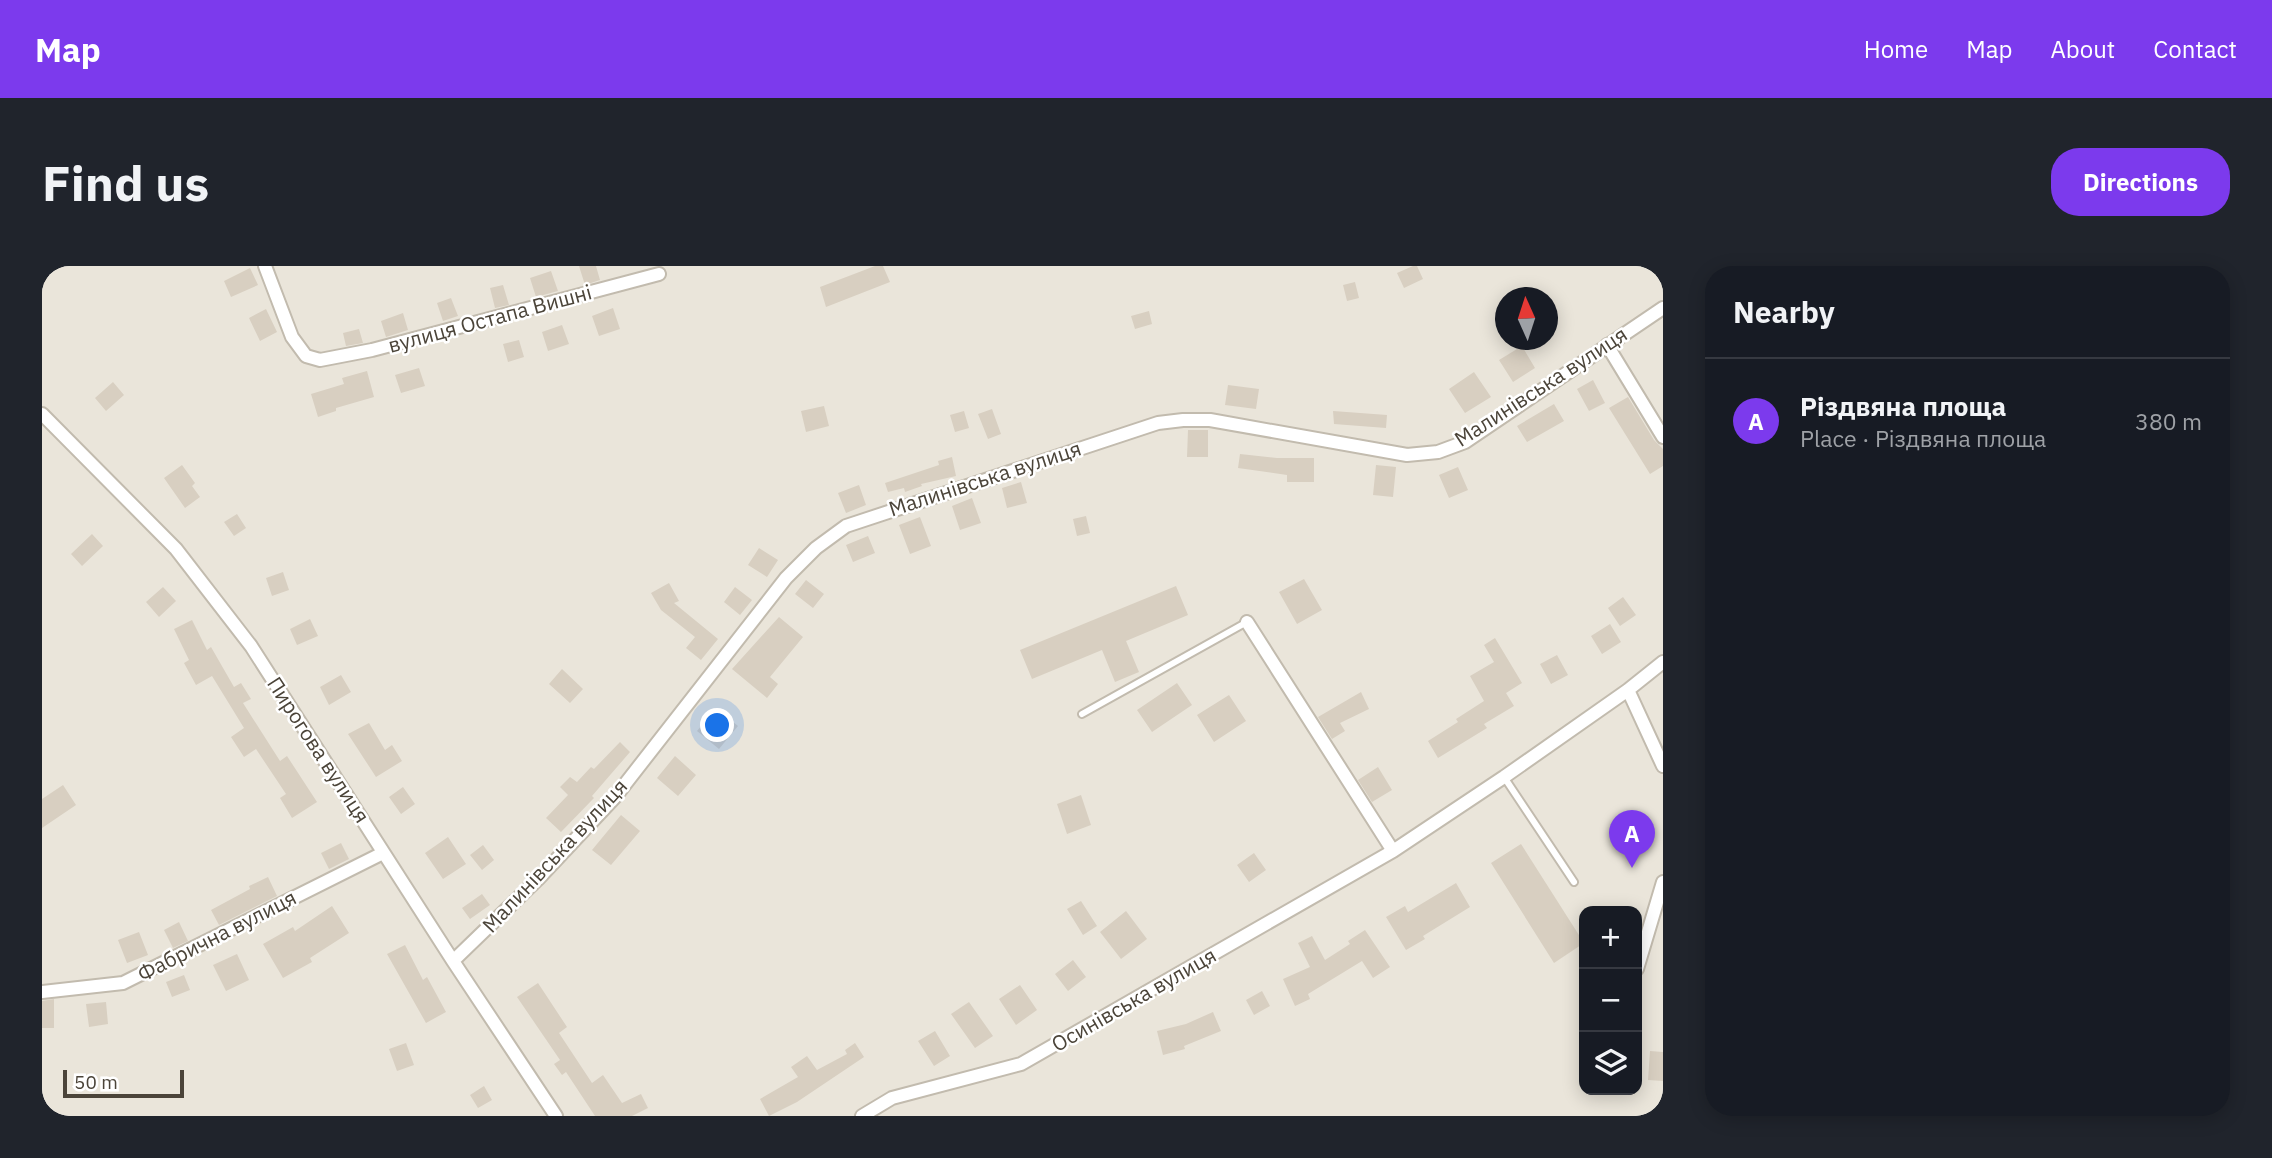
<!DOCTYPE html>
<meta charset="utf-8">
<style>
:root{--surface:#171b24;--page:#20242c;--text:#f1f3f6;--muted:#9ea1a6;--line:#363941;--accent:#7c3aed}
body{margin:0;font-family:"IBM Plex Sans",sans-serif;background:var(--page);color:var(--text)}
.controls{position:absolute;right:21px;bottom:21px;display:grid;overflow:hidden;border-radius:14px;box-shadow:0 4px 18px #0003}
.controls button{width:63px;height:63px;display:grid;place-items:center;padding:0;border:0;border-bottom:2px solid var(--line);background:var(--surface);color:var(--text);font:35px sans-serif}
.compass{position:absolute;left:1453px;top:21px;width:63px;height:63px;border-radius:50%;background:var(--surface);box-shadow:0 4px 18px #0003;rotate:357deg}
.scale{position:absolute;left:21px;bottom:18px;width:121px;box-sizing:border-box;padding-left:7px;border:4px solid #4b4439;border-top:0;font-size:19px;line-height:24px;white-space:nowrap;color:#4b4439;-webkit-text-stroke:5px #fff;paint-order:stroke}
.you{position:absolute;left:676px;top:460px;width:24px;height:24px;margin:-18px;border:5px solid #fff;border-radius:50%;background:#1a73e8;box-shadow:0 0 0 10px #1a73e833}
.badge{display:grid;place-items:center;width:46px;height:46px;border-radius:50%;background:var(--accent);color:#fff;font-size:23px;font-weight:700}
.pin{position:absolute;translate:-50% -58px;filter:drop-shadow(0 2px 4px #0008)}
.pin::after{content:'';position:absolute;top:37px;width:24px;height:21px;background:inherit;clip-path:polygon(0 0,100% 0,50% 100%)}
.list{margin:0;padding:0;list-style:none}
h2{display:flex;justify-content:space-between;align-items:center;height:91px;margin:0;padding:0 28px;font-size:30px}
h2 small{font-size:23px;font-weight:400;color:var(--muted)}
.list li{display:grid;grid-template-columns:46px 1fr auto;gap:21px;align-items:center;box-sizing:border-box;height:126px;padding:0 28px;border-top:2px solid var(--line)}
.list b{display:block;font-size:26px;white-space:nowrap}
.list p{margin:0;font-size:23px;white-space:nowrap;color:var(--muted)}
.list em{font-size:23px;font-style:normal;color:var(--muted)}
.icon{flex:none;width:38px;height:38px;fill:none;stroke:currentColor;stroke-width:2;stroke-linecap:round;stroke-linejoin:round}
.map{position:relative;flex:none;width:1621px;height:850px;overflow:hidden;border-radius:28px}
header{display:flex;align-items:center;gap:42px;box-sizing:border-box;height:98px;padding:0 35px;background:var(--accent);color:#fff}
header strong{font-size:33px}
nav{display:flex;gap:38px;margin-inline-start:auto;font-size:24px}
.intro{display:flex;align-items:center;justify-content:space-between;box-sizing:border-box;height:168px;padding:0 42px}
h1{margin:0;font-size:49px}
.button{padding:18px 32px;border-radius:28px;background:var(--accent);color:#fff;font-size:24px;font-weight:700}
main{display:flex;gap:42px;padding:0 42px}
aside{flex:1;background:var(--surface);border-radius:28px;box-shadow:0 4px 18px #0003}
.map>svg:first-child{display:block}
.residential{fill:#eae5da;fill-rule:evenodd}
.building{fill:#d8cfc1}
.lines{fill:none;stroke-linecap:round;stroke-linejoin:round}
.service-casing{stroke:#c2bbae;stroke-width:10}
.minor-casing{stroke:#c2bbae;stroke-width:16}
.service{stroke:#fff;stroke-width:6}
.minor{stroke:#fff;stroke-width:12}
.labels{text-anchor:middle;stroke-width:5;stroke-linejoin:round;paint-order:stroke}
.street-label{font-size:21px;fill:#4b4439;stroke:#fff}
</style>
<header>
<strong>Map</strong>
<nav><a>Home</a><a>Map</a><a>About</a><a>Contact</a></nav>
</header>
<div class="intro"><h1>Find us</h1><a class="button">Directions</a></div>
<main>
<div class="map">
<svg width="1621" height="850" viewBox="0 0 1621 850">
<rect width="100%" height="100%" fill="#f6f3ec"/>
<path class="residential" d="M0,0h1621v850h-1621zM1464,32h42v42h-42zM1542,645h53v179h-53z"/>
<path class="building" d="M537,0h17l4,14 -15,5z
M833,0h8l7,16 -64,25 -6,-20z
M1371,0h4l6,13 -19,9 -7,-15z
M208,2l8,17 -27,12 -7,-16z
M509,5l7,20 -22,6 -6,-19z
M1313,16l4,16 -12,3 -4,-16z
M461,19l6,20 -14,3 -5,-20z
M409,32l7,18 -15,5 -6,-18z
M571,42l7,21 -21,7 -7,-20z
M224,43l11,23 -17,9 -11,-23z
M1107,45l3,13 -17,5 -4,-13z
M361,47l5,17 -22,7 -5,-16z
M520,59l7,19 -21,7 -6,-19z
M317,63l4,14 -17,3 -3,-13z
M477,74l5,17 -16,5 -5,-18z
M1480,80l13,22 -22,14 -14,-22z
M377,102l6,18 -24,7 -6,-18z
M325,105l7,26 -38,11v3l-18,6 -7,-23 33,-10 -2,-6z
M1432,106l17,25 -26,16 -16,-24z
M1551,114l12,23 -16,8 -12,-22z
M71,116l11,13 -18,16 -11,-13z
M1186,119l31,4 -3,20 -31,-4z
M1586,131l26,43 9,9v17l-13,8 -41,-66z
M1512,138l10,17 -37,21 -10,-16z
M782,140l5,20 -23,6 -5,-21z
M950,143l9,25 -13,5 -10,-25z
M922,145l5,17 -14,4 -5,-17z
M1291,145l54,4 -1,13 -52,-4z
M1146,164h20v27h-21z
M1198,188l37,4h37v24h-27v-7l-49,-7z
M910,191l4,19 -35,8 1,2 -17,6 -1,-4 -16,4 -3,-9 54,-18 -1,-4z
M140,199l13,18 -3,3 8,11 -15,11 -21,-30z
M1334,199l20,2 -3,30 -20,-2z
M1416,201l10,23 -19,8 -10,-23z
M979,216l6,21 -20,5 -5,-20z
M817,219l7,20 -20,8 -8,-20z
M930,232l9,25 -21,7 -8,-24z
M195,248l9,14 -12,8 -10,-14z
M1044,250l4,17 -13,3 -4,-17z
M878,251l11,29 -21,8 -11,-29z
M50,268l11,12 -21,20 -11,-12z
M826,270l7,17 -22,9 -7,-17z
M717,282l19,12 -11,17 -19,-12z
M241,306l6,18 -17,6 -6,-18z
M1262,313l18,31 -25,14 -18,-32z
M764,314l18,14 -11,14 -18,-14z
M627,317l10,18 -5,2 44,36 -17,21 -15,-12 9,-11 -34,-27 -10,-17z
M1134,320l12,29 -62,26 13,31 -24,10 -13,-32 -70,29 -12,-29z
M121,321l13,14 -17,16 -13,-15z
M693,321l17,13 -12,15 -16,-13z
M1581,331l13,18 -16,11 -12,-18z
M737,351l24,20 -33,40 8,7 -11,14 -35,-29z
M268,353l8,17 -21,9 -7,-16z
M150,354l15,30 4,-3 23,40 7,-4 10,16 -8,4 37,58 7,-5 30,46 -25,16 -12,-20 6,-4 -30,-45 -12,8 -13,-20 13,-9 -32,-52 -16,9 -12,-22 5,-3 -15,-31z
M1568,358l11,18 -19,12 -11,-18z
M1453,372l27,45 -16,10 8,13 -30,18 3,4 -49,30 -10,-17 30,-19 -2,-3 28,-18 -14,-25 24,-14 -10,-17z
M1515,389l11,20 -17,9 -11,-20z
M520,403l21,20 -13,14 -21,-19z
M299,409l10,17 -22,13 -9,-18z
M1135,417l15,22 -40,27 -15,-22z
M1319,426l8,17 -29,14 5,8 -13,8 -14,-22z
M1187,429l17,26 -32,21 -17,-27z
M674,442l22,18 -19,23 -22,-18z
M327,457l16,27 7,-5 10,16 -26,16 -28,-43z
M578,476l10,10 -38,44 2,2 -33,34 -15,-14 22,-23 -8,-8 10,-10 7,5 14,-15 3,2z
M633,490l21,19 -18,21 -21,-18z
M1336,501l14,23 -20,12 -14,-22z
M21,519l13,20 -34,23v-29z
M361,521l12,17 -14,10 -12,-17z
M1039,529l10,30 -24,9 -10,-30z
M579,549l19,16 -29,34 -19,-15z
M406,571l18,27 -23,15 -18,-26z
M299,577l8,16 -20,10 -8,-16z
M1479,578l63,99 -30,20 -63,-100z
M441,579l11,15 -12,10 -12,-15z
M1212,587l12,17 -17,12 -12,-17z
M226,611l9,19 -58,29 -8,-15 39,-21 -1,-3z
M1414,617l14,24 -47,29 2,3 -19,11 -20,-33 19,-11 3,6z
M440,628l8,11 -20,14 -8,-11z
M1039,635l16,25 -14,9 -16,-26z
M290,640l17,27 -39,25 2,4 -29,16 -20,-34 30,-17 2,4z
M1084,645l21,28 -26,20 -21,-27z
M137,656l9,19 -15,7 -9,-18z
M1323,664l25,37 -17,11 -11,-17 -54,33 2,5 -15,7 -12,-27 27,-12 -12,-24 14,-7 13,24 25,-16 -2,-3z
M97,666l9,23 -21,8 -9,-23z
M363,679l18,35 4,-3 19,35 -20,11 -39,-69z
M195,688l12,26 -23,11 -13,-26z
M1031,694l13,17 -18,14 -13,-17z
M142,709l6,15 -18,7 -6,-15z
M496,717l29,44 -8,6 33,50 11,-8 19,28 19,-9 7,14 -16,8h-37l-29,-44 -4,3 -8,-11 6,-4 -43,-63z
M978,719l17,25 -21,15 -17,-26z
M1220,725l8,15 -16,9 -8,-15z
M12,733v29h-12v-27z
M64,736l2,22 -19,3 -3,-23z
M927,736l24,34 -18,12 -24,-34z
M1171,746l8,19 -37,15 1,3 -22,6 -6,-24 29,-7z
M893,765l15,25 -16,10 -16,-25z
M364,777l8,22 -17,6 -8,-22z
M813,777l9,14 -67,45 -28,14 -9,-17 38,-22 -7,-10 16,-11 10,14 30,-16 -2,-4z
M1608,785l13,1v29l-15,-1z
M442,820l8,14 -14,8 -8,-13z"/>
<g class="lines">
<defs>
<path id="service" d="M1040,448l165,-92
M1462,511l70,105"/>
<path id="minor" d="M223,0l27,71 14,19 14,4 52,-10 287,-76
M1565,79l56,92
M0,148l134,135 75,97 202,315 103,155
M1205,356l146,229
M1586,424l35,76
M411,695l86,-83 76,-81 171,-219 30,-30 30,-22 312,-103 25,-3h27l197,35 31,-3 27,-10 198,-134
M1595,703l26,-87
M0,726l81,-9 260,-130
M820,850l30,-18 129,-34 372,-213 111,-74 124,-87 35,-28"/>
</defs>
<use href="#service" class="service-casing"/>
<use href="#minor" class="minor-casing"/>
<use href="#service" class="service"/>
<use href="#minor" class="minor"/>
</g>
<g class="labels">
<g class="street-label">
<text transform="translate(448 53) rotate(-15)" y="7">вулиця Остапа Вишні</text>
<text transform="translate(1499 121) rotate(-33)" y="7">Малинівська вулиця</text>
<text transform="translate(943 213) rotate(-18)" y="7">Малинівська вулиця</text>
<text transform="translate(276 484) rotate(57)" y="7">Пирогова вулиця</text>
<text transform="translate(513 590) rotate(-47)" y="7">Малинівська вулиця</text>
<text transform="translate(175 670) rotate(-27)" y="7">Фабрична вулиця</text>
<text transform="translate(1092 734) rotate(-30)" y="7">Осинівська вулиця</text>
</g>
</g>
</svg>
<div class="controls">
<button>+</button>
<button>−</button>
<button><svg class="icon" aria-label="layers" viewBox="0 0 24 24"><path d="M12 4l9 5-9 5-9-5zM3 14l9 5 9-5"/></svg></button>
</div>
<svg class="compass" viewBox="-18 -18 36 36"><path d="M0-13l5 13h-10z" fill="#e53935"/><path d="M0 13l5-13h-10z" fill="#9ea1a6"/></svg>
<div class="scale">50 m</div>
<div class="you"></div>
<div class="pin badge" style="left:1590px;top:602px">A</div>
</div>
<aside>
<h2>Nearby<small></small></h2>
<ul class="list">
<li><span class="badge">A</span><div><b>Різдвяна площа</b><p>Place · Різдвяна площа</p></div><em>380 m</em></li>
</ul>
</aside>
</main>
